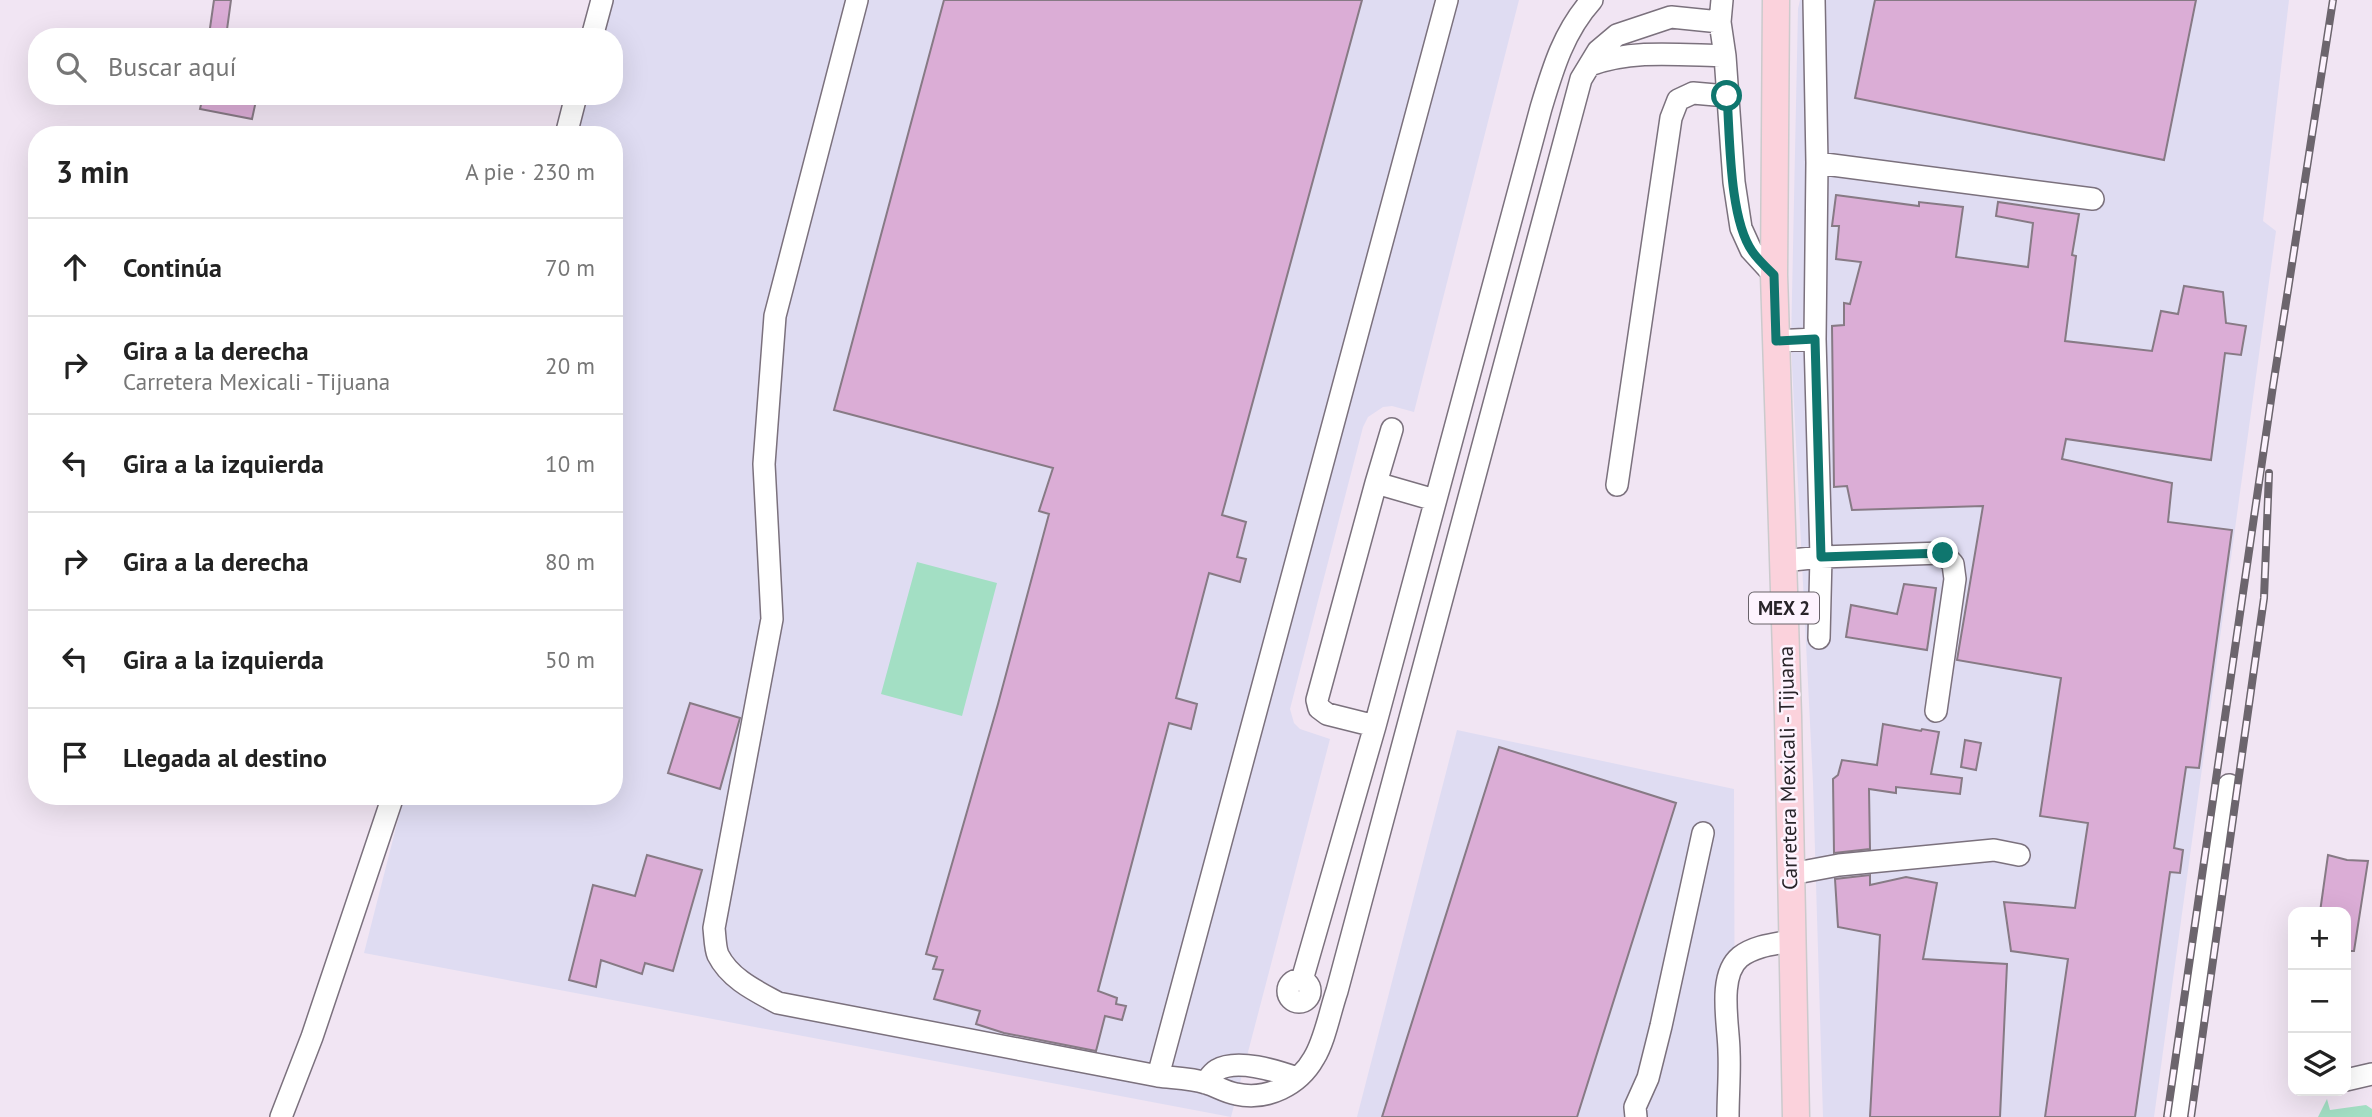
<!DOCTYPE html>
<html lang="es">
<meta charset="utf-8">
<style>
:root{--surface:#fff;--page:#f6f6f6;--text:#222;--muted:#767676;--line:#e0e0e0}
body{margin:0;font-family:"PT Sans",sans-serif;background:var(--page);color:var(--text)}
.controls{position:absolute;right:21px;bottom:21px;display:grid;overflow:hidden;border-radius:14px;box-shadow:0 7px 28px #0002}
.controls button{width:63px;height:63px;display:grid;place-items:center;padding:0;border:0;border-bottom:2px solid var(--line);background:var(--surface);color:var(--text);font:35px sans-serif}
.stop{position:absolute;width:21px;height:21px;margin:-16px;border:5px solid #0f766e;border-radius:50%;background:#fff}
.stop.end{background:#0f766e;border-color:#fff;box-shadow:0 2px 7px #0008}
.list{margin:0;padding:0;list-style:none}
h2{display:flex;justify-content:space-between;align-items:center;height:91px;margin:0;padding:0 28px;font-size:30px}
h2 small{font-size:23px;font-weight:400;color:var(--muted)}
.list li{display:grid;grid-template-columns:46px 1fr auto;gap:21px;align-items:center;box-sizing:border-box;height:98px;padding:0 28px;border-top:2px solid var(--line)}
.list b{display:block;font-size:26px;white-space:nowrap}
.list p{margin:0;font-size:23px;white-space:nowrap;color:var(--muted)}
.list em{font-size:23px;font-style:normal;color:var(--muted)}
.icon{flex:none;width:38px;height:38px;fill:none;stroke:currentColor;stroke-width:2;stroke-linecap:round;stroke-linejoin:round}
.map{position:relative;flex:none;width:2372px;height:1117px;overflow:hidden}
.search{position:absolute;background:var(--surface);box-shadow:0 7px 28px #0002;left:28px;top:28px;width:595px;height:77px;display:flex;align-items:center;gap:18px;box-sizing:border-box;padding:0 24px;border-radius:28px;color:var(--muted);font-size:26px}
.panel{position:absolute;background:var(--surface);box-shadow:0 7px 28px #0002;left:28px;top:126px;width:595px;height:679px;border-radius:28px}
.map>svg:first-child{display:block}
.industrial{fill:#dfdcf2}
.green{fill:#a3dfc4}
.building{fill:#dbadd6;stroke:#877a85;stroke-width:2}
.lines{fill:none;stroke-linecap:round;stroke-linejoin:round}
.minor-casing{stroke:#7b717d;stroke-width:24}
.major-casing{stroke:#cbcacc;stroke-width:29}
.minor{stroke:#fff;stroke-width:21}
.major{stroke:#fbd2dc;stroke-width:26}
.rail-casing{stroke:#6c656d;stroke-width:8}
.rail{stroke:#fdf3fe;stroke-width:5;stroke-dasharray:16;stroke-linecap:butt}
.route{stroke:#0f766e;stroke-width:9}
.labels{text-anchor:middle;stroke-width:5;stroke-linejoin:round;paint-order:stroke}
.shield{fill:#fdf3fe;stroke:#686269;stroke-width:2}
.shield-label{font-size:19px;font-weight:bold;fill:#282429}
.street-label{font-size:21px;fill:#282429;stroke:#fdf3fe}
</style>
<div class="map">
<svg width="2372" height="1117" viewBox="0 0 2372 1117">
<rect width="100%" height="100%" fill="#f1e5f3"/>
<path class="industrial" d="M613,0h906l-105,412 -22,-6 -9,1 -15,10 -5,10 -73,282 4,14 6,6 30,10 -99,378 -867,-164 40,-157h210v-661h-36l10,-39h26v-59h-11z
M1800,0h489l-26,221 13,10 -122,886h-331l-10,-334 -22,-439 7,-335z
M1457,730l277,59 1,328h-378z"/>
<path class="green" d="M917,562l80,21 -35,133 -81,-22z
M2327,1099l3,11 36,-5 6,4v8h-54z"/>
<path class="building" d="M214,0h17l-5,37 -17,-2z
M944,0h418l-140,515 24,7 -9,35 9,2 -6,23 -31,-9 -33,125 21,6 -6,25 -22,-6 -71,268 19,7 -1,6 10,2 -4,14 -17,-4 -9,35 -92,-18 -28,-9 4,-13 -46,-12 9,-29 -10,-1 4,-12 -11,-3 72,-250 51,-190 -10,-3 14,-43 -219,-58z
M1875,0h321l-32,160 -309,-62z
M203,96h54l-5,23 -52,-10z
M1836,195l83,11v-4l44,5 -7,50 72,10 5,-44 -37,-7 2,-14 81,12 -7,41 4,1 -11,85 87,10 9,-40 17,3 6,-28 39,6 3,31 20,3 -5,29 -16,-2 -14,107 -145,-21 -4,20 110,24 -4,39 64,8 -33,238 -13,-1 -12,81 9,2 -3,23 -10,-1 -35,245h-90l23,-158 -57,-8 -7,-49 71,6 13,-85 -48,-7 21,-138 -104,-18 26,-154 -131,4 -5,-24 -13,1 -2,-161 12,-1v-22l6,1 11,-42 -25,-3 3,-33h-7z
M1904,584l32,4 -9,62 -81,-13 5,-32 46,9z
M690,703l50,15 -20,71 -52,-16z
M1883,724l38,7 1,-2 17,3 -8,42 31,4 -2,16 -64,-7v6l-27,-4 1,60 -36,4 -1,-74 5,-4 4,-15 35,5z
M1965,740l16,3 -5,27 -15,-3z
M1499,747l177,56 -99,314h-195z
M647,855l55,15 -29,101 -28,-8 -3,11 -41,-14 -5,27 -27,-7 24,-95 42,11z
M2328,855l19,5 21,1 -14,90h-8v-39h-26z
M1870,875v10l36,-8 31,6 -14,76 84,5 -7,153h-130l10,-182 -42,-8 -3,-48z"/>
<g class="lines">
<defs>
<path id="minor" d="M857,0l-82,316 -11,148 8,155 -58,309c1,8 1,20 4,27 12,24 38,36 60,48l380,73c15,2 33,2 48,7 10,3 19,9 30,11 31,7 63,-9 78,-36 11,-18 16,-47 23,-67l244,-912 17,-28 19,-16 54,-18 49,5
M1722,0l-2,22 5,34 9,126 7,46 10,22 23,25
M592,37l10,-37
M1590,65c43,-16 90,-10 135,-9
M566,135l10,-39
M1817,163l276,36
M1775,341l40,-2
M1376,483l16,-54
M1617,485l54,-367 7,-18 15,-7 34,3
M1783,561l38,-4 -6,-218 2,-176 -3,-163
M1819,638l2,-81 122,-4 10,11 2,15 -19,132
M1375,726l-48,-12 -8,-6 -2,-8 59,-217 59,17
M1791,874l48,-9 155,-15 25,5
M1302,980l73,-254 166,-618c12,-40 23,-77 51,-108
M1288 991a11 11 0 1 1 22 0a11 11 0 1 1-22 0Z
M1158,1076l289,-1076
M2346,1080l26,-6
M1205,1083c4,-5 7,-10 12,-13 20,-12 60,1 80,8
M281,1117l31,-80 81,-241
M1636,1117l-1,-10 13,-29 13,-52 42,-193
M1728,1117c0,-22 2,-44 1,-65 0,-26 -12,-76 11,-95 14,-11 34,-13 51,-16
M2181,1117l48,-332"/>
<path id="major" d="M1776,0l-2,275 14,441 8,401"/>
</defs>
<use href="#minor" class="minor-casing"/>
<use href="#major" class="major-casing"/>
<use href="#minor" class="minor"/>
<use href="#major" class="major"/>
<defs>
<path id="rail" d="M2167,1117l106,-731 60,-386
M2191,1117l73,-519 5,-125"/>
</defs>
<use href="#rail" class="rail-casing"/>
<use href="#rail" class="rail"/>
</g>
<g class="lines">
<path class="route" d="M1727,96c3,40 2,122 25,155 6,9 14,16 22,24l2,66 39,-2 6,218 122,-4"/>
</g>
<g class="labels">
<rect class="shield" x="1749" y="592.5" width="70" height="31" rx="5"/>
<g class="shield-label">
<text x="1784" y="615">MEX 2</text>
</g>
<g class="street-label">
<text transform="translate(1788 768) rotate(-91)" y="7">Carretera Mexicali - Tijuana</text>
</g>
</g>
</svg>
<div class="controls">
<button>+</button>
<button>−</button>
<button><svg class="icon" aria-label="layers" viewBox="0 0 24 24"><path d="M12 4l9 5-9 5-9-5zM3 14l9 5 9-5"/></svg></button>
</div>
<div class="stop" style="left:1727px;top:96px"></div>
<div class="stop end" style="left:1943px;top:553px"></div>
<div class="search"><svg class="icon" aria-label="search" viewBox="0 0 24 24"><circle cx="10" cy="10" r="6"/><path d="M15 15l6 6"/></svg>Buscar aquí</div>
<section class="panel">
<h2>3 min<small>A pie · 230 m</small></h2>
<ul class="list">
<li><svg class="icon" aria-label="ahead" viewBox="0 0 24 24"><path d="M12 20V5M6 11l6-6 6 6"/></svg><div><b>Continúa</b></div><em>70 m</em></li>
<li><svg class="icon" aria-label="right" viewBox="0 0 24 24"><path d="M7 20v-9h11M14 6l5 5-5 5"/></svg><div><b>Gira a la derecha</b><p>Carretera Mexicali - Tijuana</p></div><em>20 m</em></li>
<li><svg class="icon" aria-label="left" viewBox="0 0 24 24"><path d="M17 20v-9H6M10 6l-5 5 5 5"/></svg><div><b>Gira a la izquierda</b></div><em>10 m</em></li>
<li><svg class="icon" aria-label="right" viewBox="0 0 24 24"><path d="M7 20v-9h11M14 6l5 5-5 5"/></svg><div><b>Gira a la derecha</b></div><em>80 m</em></li>
<li><svg class="icon" aria-label="left" viewBox="0 0 24 24"><path d="M17 20v-9H6M10 6l-5 5 5 5"/></svg><div><b>Gira a la izquierda</b></div><em>50 m</em></li>
<li><svg class="icon" aria-label="arrive" viewBox="0 0 24 24"><path d="M6 21V4h12l-3 4 3 4H6"/></svg><div><b>Llegada al destino</b></div></li>
</ul>
</section>
</div>
